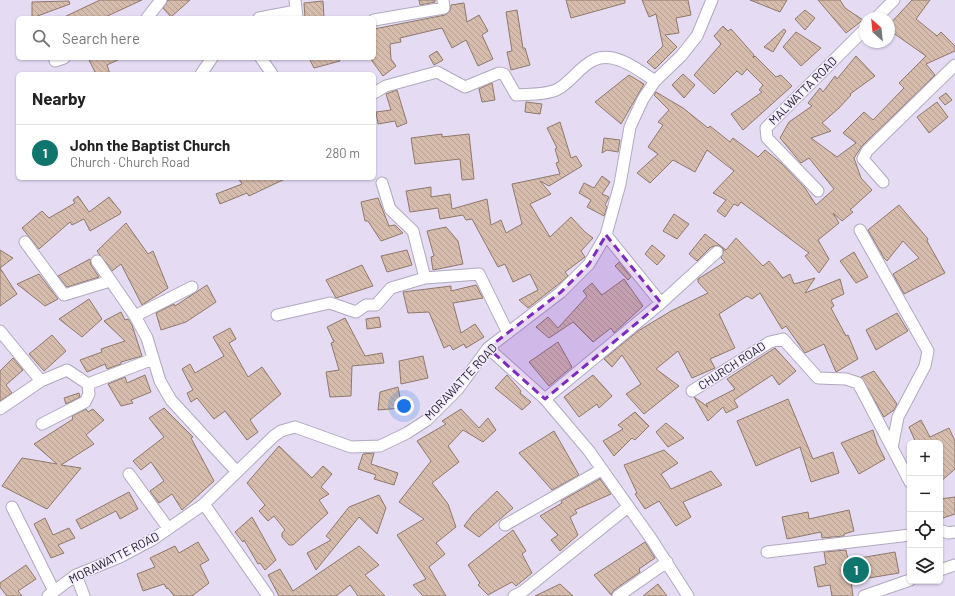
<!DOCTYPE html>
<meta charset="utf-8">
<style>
:root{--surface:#fff;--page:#f6f6f6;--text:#222;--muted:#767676;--line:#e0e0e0;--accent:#0f766e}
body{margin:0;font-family:Barlow,sans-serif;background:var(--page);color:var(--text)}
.controls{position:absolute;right:12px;bottom:12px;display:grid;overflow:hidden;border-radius:6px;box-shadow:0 1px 3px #0004}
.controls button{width:36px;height:36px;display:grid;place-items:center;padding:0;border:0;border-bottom:1px solid var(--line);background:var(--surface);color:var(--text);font:20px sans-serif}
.compass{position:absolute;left:859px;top:12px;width:36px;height:36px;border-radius:50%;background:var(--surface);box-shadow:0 1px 3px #0004;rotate:333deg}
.you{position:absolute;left:404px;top:406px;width:14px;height:14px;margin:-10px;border:3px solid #fff;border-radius:50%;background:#1a73e8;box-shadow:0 0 0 6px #1a73e833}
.badge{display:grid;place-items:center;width:26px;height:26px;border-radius:50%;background:var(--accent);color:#fff;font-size:13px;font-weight:700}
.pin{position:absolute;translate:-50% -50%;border:2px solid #fff;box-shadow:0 1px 4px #0006}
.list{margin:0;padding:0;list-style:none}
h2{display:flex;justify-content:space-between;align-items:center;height:52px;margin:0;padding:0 16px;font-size:17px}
h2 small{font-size:13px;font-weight:400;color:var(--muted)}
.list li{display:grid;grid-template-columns:26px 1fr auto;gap:12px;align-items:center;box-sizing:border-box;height:56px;padding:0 16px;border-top:1px solid var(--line)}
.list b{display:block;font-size:15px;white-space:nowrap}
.list p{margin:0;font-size:13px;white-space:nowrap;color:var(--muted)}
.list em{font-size:13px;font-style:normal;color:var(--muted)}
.icon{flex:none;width:22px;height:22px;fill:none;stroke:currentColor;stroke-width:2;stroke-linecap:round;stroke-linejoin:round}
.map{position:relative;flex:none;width:955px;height:596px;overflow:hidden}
.search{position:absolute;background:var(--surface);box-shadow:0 1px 3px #0004;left:16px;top:16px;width:360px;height:44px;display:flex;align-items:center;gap:10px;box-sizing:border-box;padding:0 14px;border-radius:6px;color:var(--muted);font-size:15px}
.panel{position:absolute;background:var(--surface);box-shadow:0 1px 3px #0004;left:16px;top:72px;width:360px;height:108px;border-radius:6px}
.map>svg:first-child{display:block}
.building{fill:url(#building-back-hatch);stroke:#8f786b}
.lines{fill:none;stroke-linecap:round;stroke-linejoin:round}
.street-casing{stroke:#b1a8bf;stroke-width:13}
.street{stroke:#fff;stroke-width:11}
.marked{fill:#7b2cbf;fill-opacity:0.2;stroke:#7b2cbf;stroke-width:3;stroke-dasharray:8 5;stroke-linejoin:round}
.labels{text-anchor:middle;stroke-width:3;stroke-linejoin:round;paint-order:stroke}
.street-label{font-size:12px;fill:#25212a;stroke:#f2eafe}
</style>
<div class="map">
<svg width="955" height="596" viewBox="0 0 955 596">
<defs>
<pattern id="building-back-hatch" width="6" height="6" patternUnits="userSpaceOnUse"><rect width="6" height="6" fill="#d5bcad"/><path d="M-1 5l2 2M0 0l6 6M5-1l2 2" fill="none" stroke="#b7a195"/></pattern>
</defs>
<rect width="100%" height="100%" fill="#e5dcf4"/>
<path class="building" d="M100,0h42l-39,18h-41z
M168,0h22l-19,17 -8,-9z
M419,0h16v2l-15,3z
M566,0h59v3l-54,15z
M642,0h46l3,15 -15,3 3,15 -14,2 12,12 -22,22 -8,-7 16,-16 -7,-32 -7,3z
M750,0h37l-7,12z
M818,0h22l5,8 18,12 -17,13z
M912,0h18l-14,19 21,17 4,-4 14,14v5l-29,13 9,11 -73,71 -8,12 7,20 11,12 -22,20 3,2 -11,9 -9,-8 6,10 -21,17 11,19 -10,14 -14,-17 4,-3 -68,-51 -3,4 -4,-2 -9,13 -8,-6 9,-11 -13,-7 21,-22 -27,-21 -12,22 -22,-12 -23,23 -13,-10 21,-19 -10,-7 15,-22 -5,-3 11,-12 -15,-15 2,-3 27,16 25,20 2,-2 20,16 3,-4 25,19 7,-7 16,13 24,25 11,17 18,-16 -25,-31 -8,5 -21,-25 9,-16 23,-16 -4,-3 12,-15 3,4 12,-16 2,3 19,-23 19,20 -25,18 1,1 -12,13 -17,15 9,8 -20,7 26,19 19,-14 -13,-10 21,-21 9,8 31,-32 -5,-5 27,-27 -37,-26v-5z
M69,1l1,3 -38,14v-16z
M323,1l1,16 -19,1 -1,-15z
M464,3l3,19 12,-7 9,16 -6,4 11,24 -15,7 -12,-26 -14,8 -10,-20 -42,10 1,4 -11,2 1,15 5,7 -13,10 -13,-18h4v-29l71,-14 5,-4 1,-6z
M517,10l6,38h2l5,17 -19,5 -4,-18 5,-1 -6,-39z
M805,10l10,8 -10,12 -10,-11z
M723,26l5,5 3,-2 23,26 -1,3 2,-2 21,21 5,-2 11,11 -49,44 -12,-16 31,-22 -3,-2 4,-5 -16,-16 -5,6 -5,-4 -23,23 -20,-19 27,-31 -7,-8z
M784,29l2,2 -13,21 -9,-5z
M796,32l25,16 -20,18 -18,-19z
M437,51l6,9 -9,5 -5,-9z
M88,58h34l-15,7 3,9h-14z
M309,58h30l1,3 -26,7z
M683,74l12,11 -11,13 -12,-13z
M629,75l15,9 -23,40 -26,-22z
M492,83l3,17 -13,2 -3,-13z
M397,90l10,33 -10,4 -2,-6 -17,3 -2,-12 15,-2 -5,-16z
M946,93l6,7 -7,5 -6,-7z
M526,102l16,2 -2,10 -15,-2z
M937,102l11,15 -19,16 -12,-16z
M560,122l11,36 5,-2 6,10 -33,20 -9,-5 11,13 -21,10 20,33 21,-20 14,15 8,6 -12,13 4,6 -20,15 3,4 -8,7 -32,25 -9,-8 19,-10 -8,-16 -17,8 -8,-18 -7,3 -26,-48 -6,1 -3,-5 -23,4 -2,-11 -28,4 -4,-21 25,-4v10l19,-3 2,15 35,-10 4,26 10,-5 5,13 16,-9 -10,-40 48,-10 -4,-11 3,-1 -4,-13 2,-1 -10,-20z
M442,134v3l27,-3 5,45 -12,1 -2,-21 -45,5 -4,-26z
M604,138l16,2 -2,12 -11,-2 -5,3z
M602,176l8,6 -8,12 7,3 -4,8 2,2 -3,9 -17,-9 4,-7 -12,-7 5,-10 10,5z
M238,178h49l-38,18 -2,-3 -27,11 -4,-10 26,-10z
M78,196l11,16 20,-15 12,15 -1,2 -30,17 -6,-12 -12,6 -2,-3 -31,27 -17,-21 20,-17 7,7 26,-15 -2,-3z
M378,198l11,28 6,-1 8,8 -22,8 -13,-20h-3l-4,-19z
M899,205l29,34 -1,2 18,32 -41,21 -11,-20 26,-16 -16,-17 -16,20 -3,-3 -16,-28z
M674,214l15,10 -12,15 -14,-8z
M126,223l22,31 5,-3 15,37 -26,17 -21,-41 -9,7 -15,-20z
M446,227l12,14 5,23 -30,6 -2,-13 3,-1 -7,-25z
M705,234l21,16 10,-12 27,28 6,-5 14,17 7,-4 4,10 21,-6 -10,15 35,-14 4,15 -13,6 3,6 -3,2 15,28 2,-1 10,24 -22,13 -12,-28 -19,9 -19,-27 -4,3 -22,-36 -8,6 -5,-3 -28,18 16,34 -25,11 5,9 -23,10 -14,-27 -22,18 23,17 -35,28 -18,-20 15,-10 -19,-29 -10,12 -8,-8 34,-28 33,-20 37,-18 -10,-11v-3l27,-17 -4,-4 3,-8 -5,-5 -8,2 -14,14 -8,-7z
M652,245l13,11 -8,9 -12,-11z
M0,250l13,8 -13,10z
M407,250l5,15 -25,7 -6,-16z
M854,252l14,25 -12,6 -16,-22z
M90,259l1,6 8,12 -32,10 -9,-11z
M619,262l12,15 -3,3 -13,-14z
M362,265l11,21 -37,12 -10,-18z
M0,268l17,26 -17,12z
M39,274l19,25 -13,7 -28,-22z
M624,279l19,27 -29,27 -3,-5 -18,14 -20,-20 -24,16 -13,-11 12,-10 10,11 29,-32 -4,-5 9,-8 10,12z
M207,285l9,17 -30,20 -25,8 -5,-17 18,-9 1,2z
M476,285l7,13 -30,5 8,30 14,-9 9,13 -18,11 -2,-4 -11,6 -3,-5 -6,3 -15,-36 -21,1 -5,-21 48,-6v5z
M89,299l13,20 -20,18 -23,-18z
M121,312l4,8 3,-1 4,6 10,31 -21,6v2l-14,5 -2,-5 -18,8 -7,-12 22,-8 -1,-3 24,-8 -21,-20z
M897,313l11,18 -32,19 -10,-20z
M379,317l2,10 -14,2 -1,-10z
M345,318l20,38 17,-3 2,10 -32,3 -1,30 -21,1 -4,-25 13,-2 -8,-27 3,-1 -7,-15z
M230,328l6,11 -7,4 19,34 14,-10 19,27 -31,26 8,12 -11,8 -22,-29 -11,8 -17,-21 -6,4 -4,-9 6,-3 -11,-21 8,-5 5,9 29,-17 -11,-19z
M52,335l14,16 -22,20 -15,-17z
M558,342l14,25 -23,19 -20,-24z
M775,348l21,23 -17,14 -7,-10 -38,25 4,7 -12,6 -3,-6 -15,14 -14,-24 14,10 -2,-3 29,-15 -8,-10z
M423,356l5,22 -27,6 -2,-23z
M13,358l10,12 -17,15 6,8 -12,8v-30z
M874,371l23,33 -3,6 -10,7 -23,-40z
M145,375l6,17 -20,8 2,3 -12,3 -13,-22 17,-7 2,6z
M507,375l14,16 -1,2 11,9 -9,8 -27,-22z
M593,375l19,21 -13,12 -2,-4 -18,13 -15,-20z
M398,387l4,21 -24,2 2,-18z
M79,393l1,4 -14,7 -2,-6z
M788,399l25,60 20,-7 6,21 -28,9 -11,-35 -44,19 -19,-45z
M164,408l29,29 -2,1 23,43 -32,29 -10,-16 -13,9 -9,-12 14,-10 -13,-19 -10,8 -8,-9 31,-24 -15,-19z
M86,409l2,3 5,-3 11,11 -18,15 8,9 -33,21 20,3 -34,41 -45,-23 20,-28 35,6 -23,-20 39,-25 -1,-3z
M461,409l18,19 9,-10 8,12 -13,12 -20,-12 -15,16 11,16 -27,21 16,21 8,23 -20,16 9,11 -16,13 17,29h-23l-10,-11 13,-6 -29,-44 27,-16 -25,-17 32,-41 -14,-20 29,-17 -4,-3z
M635,412l14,14 -14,14 -3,-2 -18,18 -11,-15 20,-12 -5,-4z
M921,420l9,17 19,-9 6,13v28l-15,13v-39h-24l-7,-16z
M666,423l18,15 -16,9 -12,-15z
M873,430l4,13 8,16 -26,15 -18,-31z
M554,431l25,44 -27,15 -33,-37z
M279,446l33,32 11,-12 9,8 -11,13 8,7 -10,6 9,13 -35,32h-4l-7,-8v-4l3,-3 -11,-14 -6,5 -9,-10 6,-6 -18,-22z
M664,450l14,13 -17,11 10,15 40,-18 11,14 -39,17 8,15 -15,9 -17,-25 -14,8 -10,-15 2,-1 -13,-28z
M374,453l-3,11 27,9 -4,12 -20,-6 2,-4 -18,-6 5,-15z
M600,479l11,15 -36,16 2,3 -7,4 8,18 -18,16 -9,-11 7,-5 -18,-19 22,-13 -1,-2z
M497,491l16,17 -34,29 -15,-11 9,-12z
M129,492l9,17 -18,10 -4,-8 -35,18 -5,-9z
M379,495l7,13 -9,26 -18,-17 -43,53 -9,-17 24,-13 -5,-4 23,-29z
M955,497v17l-12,4 -3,-8v-11z
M849,510l5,21 -10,3v2l-22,2 -1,-6 -34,7 -5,-22 26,-5 1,7z
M252,517l24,43 -11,10 -5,-7 -2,1 -14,-24 -1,2 -8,-10z
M45,518l8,17 16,-7 6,10 -17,7 6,8 -13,5 -17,-34z
M513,530l13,21 -4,3 10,19 -16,13 -4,-4 -24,13 -10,-10 2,-2 -12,-18z
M198,542l11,18 -9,5 9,18 -17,13h-18l-6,-8 -1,1 -3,-5 -21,7 -6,-17 18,-7 -5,-9 25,-12 4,7z
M645,542l10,16 -16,11 1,3 -26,18 -3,5 -17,-20z
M359,546l20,19 -14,10 20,21h-27l-8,-11 -14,11h-57l-11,-21 12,-6 13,22z
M846,550l2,10 47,-8 4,21 -48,8 2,15h-21l-2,-11 -12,2 -4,-20 12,-3 -2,-12z
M26,565l10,14 -18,12 4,5h-15l-7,-9v-4z
M560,584l13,12h-38z
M658,584l9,12h-24z"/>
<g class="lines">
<defs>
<path id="street" d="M295,0l2,17
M147,18l14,-18
M259,18l37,-7
M876,18l18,-18
M374,20l70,-12 -1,-8
M261,58l11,16
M55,61l9,-3
M201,74l11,-16
M374,93l12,-7 51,-14 28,15 34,-14 5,1 12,21c13,-1 31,0 42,-6 13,-7 22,-23 36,-29 20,-10 46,11 61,21
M883,182l-20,-23 4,-8 88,-86
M382,183l8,26 23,22 12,47 54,-4 29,59
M818,191l-51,-53 -1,-10 99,-99
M860,230l68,121 -3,15 -27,51 -6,31
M606,235l55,68
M25,242l39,53 46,-14
M97,261l38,55 12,22 13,43 11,19 66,72
M277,315l53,-12 26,9 10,-7h10l15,-17 34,-10
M135,316l57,-29
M0,331l41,50
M488,348l57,51 44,52 63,89 36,56
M88,384l65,-25
M692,391l78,-49 13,-3 35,39 28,1 12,4 52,99
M545,399l116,-96 56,-51
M0,409l41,-28 26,-11 21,14 1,10 -4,8 -43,22
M129,474l39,54
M204,504l64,92
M12,507l42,84
M505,525l96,-55
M940,530l8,3 7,-1
M767,552l143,-17
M940,570l15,-5
M76,575l8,21
M48,596l28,-21 44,-18 32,-17 52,-36 70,-68 7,-5 14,-4 56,20 29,-1 27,-13 20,-13 31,-31 30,-41 73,-56 28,-28 17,-29 14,-51 10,-57 13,-28 12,-18 26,-25 16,-20 15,-36
M514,596l8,-4 106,-85
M618,596l49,-34
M864,596l46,-16"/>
</defs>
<use href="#street" class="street-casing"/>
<use href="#street" class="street"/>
</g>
<path class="marked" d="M606,235l55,68 -116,96 -57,-51 73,-56 28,-28z"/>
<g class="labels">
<g class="street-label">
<text transform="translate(803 91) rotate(-45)" y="4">MALWATTA ROAD</text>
<text transform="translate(732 366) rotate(-33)" y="4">CHURCH ROAD</text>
<text transform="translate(461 382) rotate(-47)" y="4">MORAWATTE ROAD</text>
<text transform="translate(114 558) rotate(-27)" y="4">MORAWATTE ROAD</text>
</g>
</g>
</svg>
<div class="controls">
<button>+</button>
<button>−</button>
<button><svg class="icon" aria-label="locate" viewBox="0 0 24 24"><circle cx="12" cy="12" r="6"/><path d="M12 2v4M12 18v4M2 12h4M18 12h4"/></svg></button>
<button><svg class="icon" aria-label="layers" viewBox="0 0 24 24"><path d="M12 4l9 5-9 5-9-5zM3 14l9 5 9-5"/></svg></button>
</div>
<svg class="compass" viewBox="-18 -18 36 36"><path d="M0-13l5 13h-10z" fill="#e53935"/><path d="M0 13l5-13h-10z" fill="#767676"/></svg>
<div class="you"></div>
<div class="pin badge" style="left:856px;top:570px">1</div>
<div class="search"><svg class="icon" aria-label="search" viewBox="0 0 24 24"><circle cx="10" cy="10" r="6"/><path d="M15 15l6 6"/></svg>Search here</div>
<section class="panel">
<h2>Nearby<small></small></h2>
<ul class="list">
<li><span class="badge">1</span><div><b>John the Baptist Church</b><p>Church · Church Road</p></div><em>280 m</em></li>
</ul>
</section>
</div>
